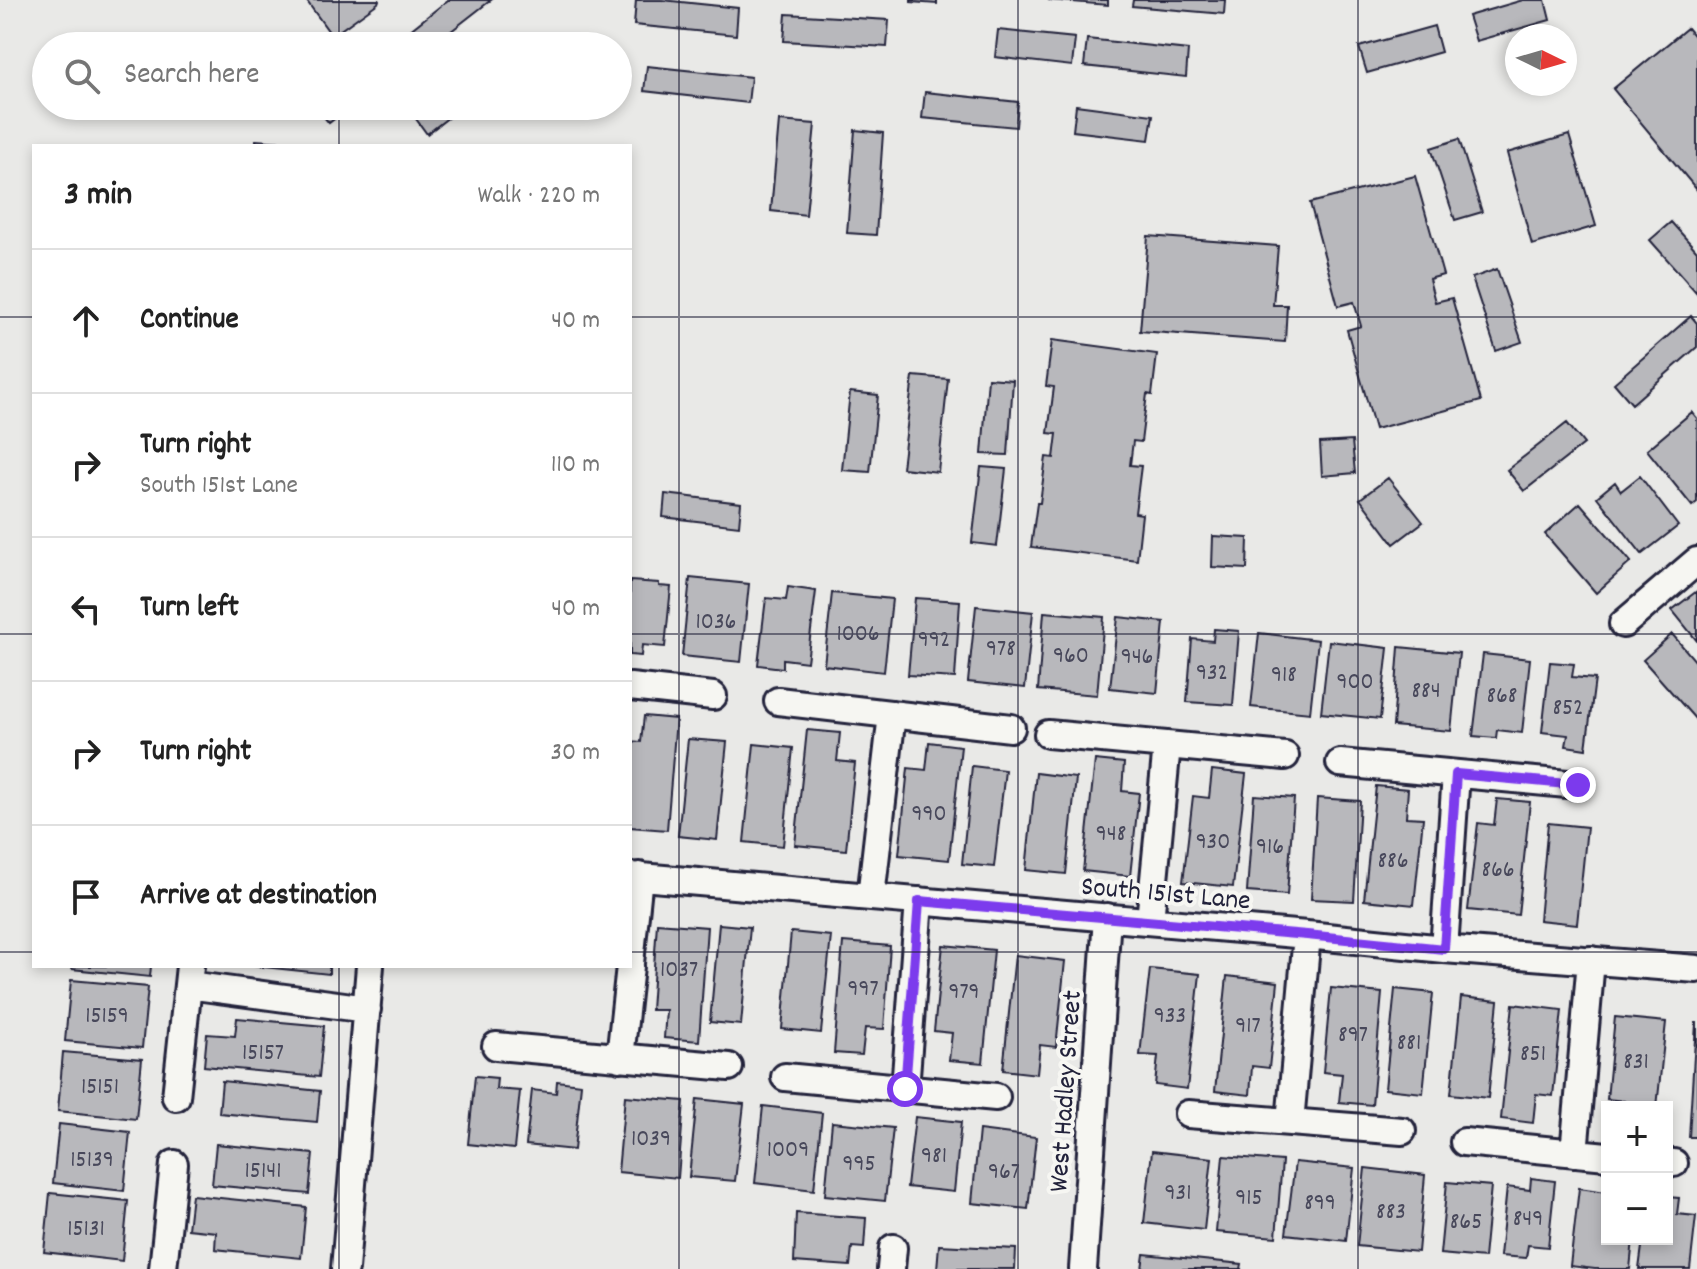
<!DOCTYPE html>
<meta charset="utf-8">
<style>
:root{--surface:#fff;--page:#f2f2f2;--text:#222;--muted:#767676;--line:#e0e0e0}
body{margin:0;font-family:Dekko,sans-serif;background:var(--page);color:var(--text)}
.controls{position:absolute;right:24px;bottom:24px;display:grid;overflow:hidden;border-radius:0px;box-shadow:0 4px 12px #0003}
.controls button{width:72px;height:72px;display:grid;place-items:center;padding:0;border:0;border-bottom:2px solid var(--line);background:var(--surface);color:var(--text);font:40px sans-serif}
.compass{position:absolute;left:1505px;top:24px;width:72px;height:72px;border-radius:50%;background:var(--surface);box-shadow:0 4px 12px #0003;rotate:95deg}
.stop{position:absolute;width:24px;height:24px;margin:-18px;border:6px solid #7c3aed;border-radius:50%;background:#fff}
.stop.end{background:#7c3aed;border-color:#fff;box-shadow:0 2px 8px #0008}
.list{margin:0;padding:0;list-style:none}
h2{display:flex;justify-content:space-between;align-items:center;height:104px;margin:0;padding:0 32px;font-size:34px}
h2 small{font-size:26px;font-weight:400;color:var(--muted)}
.list li{display:grid;grid-template-columns:52px 1fr auto;gap:24px;align-items:center;box-sizing:border-box;height:144px;padding:0 32px;border-top:2px solid var(--line)}
.list b{display:block;font-size:30px;white-space:nowrap}
.list p{margin:0;font-size:26px;white-space:nowrap;color:var(--muted)}
.list em{font-size:26px;font-style:normal;color:var(--muted)}
.icon{flex:none;width:44px;height:44px;fill:none;stroke:currentColor;stroke-width:2;stroke-linecap:round;stroke-linejoin:round}
.map{position:relative;flex:none;width:1697px;height:1269px;overflow:hidden}
.search{position:absolute;background:var(--surface);box-shadow:0 4px 12px #0003;left:32px;top:32px;width:600px;height:88px;display:flex;align-items:center;gap:20px;box-sizing:border-box;padding:0 28px;border-radius:44px;color:var(--muted);font-size:30px}
.panel{position:absolute;background:var(--surface);box-shadow:0 4px 12px #0003;left:32px;top:144px;width:600px;height:824px;border-radius:0px}
.map>svg:first-child{display:block}
.building{fill:#b8b8bc;stroke:#22223b;stroke-width:2}
.lines{fill:none;stroke-linecap:round;stroke-linejoin:round}
.street-casing{stroke:#22223b;stroke-width:32}
.street{stroke:#f6f6f2;stroke-width:26}
.route{stroke:#7c3aed;stroke-width:10}
.grid{fill:none;stroke:#22223b;stroke-width:2;stroke-opacity:0.55}
.labels{text-anchor:middle;stroke-width:8;stroke-linejoin:round;paint-order:stroke}
.number-label{font-size:24px;fill:#48485b}
.street-label{font-size:28px;fill:#22223b;stroke:#f6f6f2}
</style>
<div class="map">
<svg width="1697" height="1269" viewBox="0 0 1697 1269">
<rect width="100%" height="100%" fill="#e9e9e7"/>
<filter id="ink" filterUnits="userSpaceOnUse"><feTurbulence type="fractalNoise" baseFrequency=".0125" numOctaves="2"/><feDisplacementMap in="SourceGraphic" scale="16" xChannelSelector="R" yChannelSelector="G"/><feConvolveMatrix kernelMatrix="1 2 1 2 8 2 1 2 1" color-interpolation-filters="sRGB"/></filter>
<g filter="url(#ink)">
<path class="building" d="M306,0h73l-1,3 -46,33z
M448,0h43l-59,46h-28l-5,-7z
M636,0h26l76,8 -2,27 -102,-10z
M911,0h26v4l-26,-2z
M1048,0h60v5z
M1133,0h92l-1,14 -92,-8z
M1523,0h22l5,20 -74,21 -8,-25z
M786,14l103,6 -2,27 -103,-6z
M1434,26l7,26 -74,21 -8,-26z
M1687,28l10,12v150l-84,-101z
M998,30l77,8 -3,28 -77,-9z
M1087,39l101,11 -2,27 -102,-11z
M647,66l104,11 -3,26 -104,-12z
M925,92l93,10 -2,25 -94,-9z
M1076,105l77,10 -4,25 -76,-9z
M315,106h36l-22,17z
M419,106h44l-36,28 -16,-22z
M779,121l36,3 -9,91 -35,-4z
M855,130l28,3 -7,102 -29,-2z
M1569,135l27,91 -64,19 -25,-92z
M1459,139l23,73 -27,8 -24,-72z
M256,140l38,3 -1,3h-37z
M1415,176l28,99 -14,4 6,23 17,-4 29,103 -106,28 -28,-99 14,-4 -7,-24 -16,4 -28,-103z
M1671,222l26,29v42l-47,-53z
M1148,236l130,10 -5,59h14l-2,37 -145,-11z
M1497,269l25,73 -26,9 -24,-73z
M1691,316l6,7v24l-65,57 -18,-21z
M1052,340l105,14 -5,41 -5,-1 -6,48 -8,-1 -3,24 11,1 -6,47 7,1 -5,46 -106,-13 6,-44h3l6,-46 8,1 3,-24 -9,-1 6,-46 -8,-1z
M913,376l35,3 -10,93 -36,-4z
M988,378l25,2 -5,75 -26,-1z
M850,392l28,3 -8,77 -28,-2z
M1692,412l5,6v84l-5,4 -45,-56z
M1567,423l17,21 -60,47 -17,-21z
M1352,441l3,32 -33,3 -2,-33z
M981,467l25,2 -9,77 -25,-3z
M1640,476l38,50 -36,28 -45,-57 18,-15 6,9z
M1388,478l35,44 -29,22 -34,-45z
M665,494l76,9 -2,23 -76,-9z
M1580,503l51,59 -35,31 -51,-59z
M1213,536l35,2 -1,31 -35,-2z
M690,578l59,6 -8,78 -59,-6z
M630,581l29,2v3l12,1 -6,60 -23,-2 -1,11 -11,-1z
M788,587l28,4 -9,71 -24,-3v9l-25,-3 8,-67 20,2z
M1697,591v50l-25,-31z
M832,593l60,6 -8,73 -60,-7z
M915,598l45,3 -5,77 -47,-3z
M976,606l57,6 -8,76 -57,-6z
M1044,612l60,5 -7,78 -59,-5z
M1118,617l46,5 -7,71 -47,-5z
M1214,629l25,2 -6,74 -46,-3 5,-63 21,2z
M1259,633l59,7 -8,73 -59,-6z
M1672,634l25,29v58l-54,-61z
M1329,641l59,7 -8,71 -59,-6z
M1399,647l60,6 -8,78 -58,-5z
M1483,654l47,5 -8,74 -25,-3 -1,8 -23,-2z
M1550,662l24,2 -2,13 23,2 -9,70 -20,-3 2,-11 -26,-3z
M644,716l32,3 -9,111 -37,-3v-86l11,1z
M807,730l33,3 -3,28 18,2 -9,87 -51,-5z
M688,739l39,3 -10,98 -39,-4z
M929,742l32,4 -12,114 -50,-5 9,-87 18,2z
M754,744l39,4 -10,98 -39,-4z
M1095,760l29,3 -2,28 17,2 -9,83 -47,-5z
M972,766l33,4 -11,97 -32,-3z
M1212,770l34,4 -13,113 -50,-5 10,-86 16,2z
M1036,773l40,5 -10,96 -40,-4z
M1376,786l32,3 -2,28 17,1 -9,87 -50,-5z
M1254,795l40,3 -7,97 -40,-3z
M1317,798l43,3 -6,100 -43,-2z
M1497,799l33,3 -12,113 -50,-5 10,-87 16,2z
M1548,823l39,4 -10,97 -38,-4z
M657,923l50,4 -8,114 -35,-3 2,-28h-15z
M719,924l31,3 -9,98 -31,-3z
M791,932l40,4 -10,97 -39,-4z
M843,942l47,4 -6,83 -19,-1 -3,27 -28,-2z
M943,945l51,5 -11,113 -34,-3 3,-27 -18,-2z
M1015,955l50,6 -9,86 -16,-2 -3,29 -34,-4z
M72,966h79l-1,11 -78,-8z
M254,966h75v8z
M1150,969l50,5 -13,115 -32,-4 3,-29 -18,-1z
M1227,976l51,6 -9,86 -17,-2 -2,29 -35,-4z
M71,980l77,7 -6,61 -77,-7z
M1331,988l51,5 -10,112 -33,-3 3,-28 -19,-2z
M1395,989l38,4 -10,100 -38,-4z
M1461,997l37,4 -10,97 -37,-4z
M1513,1004l49,6 -9,86 -17,-2 -3,29 -32,-4z
M1615,1017l51,5 -9,85h-33v-6l-17,-2z
M237,1018l87,8 -5,51 -115,-11 3,-32 28,2z
M1696,1023h1v114h-8z
M63,1052l79,7 -6,60 -78,-8z
M475,1076l22,2 -1,11 24,2 -6,58 -46,-5z
M222,1081l98,10 -3,31 -98,-9z
M557,1081l24,3 -7,66 -48,-5 6,-55 24,3z
M625,1096l59,5 -6,77 -60,-6z
M697,1099l47,5 -9,77 -46,-4z
M763,1106l59,7 -8,77 -59,-7z
M915,1117l46,5 -7,70 -47,-5z
M832,1122l61,6 -8,73 -60,-6z
M59,1124l71,8 -6,59 -71,-8z
M979,1130l57,7 -8,72 -56,-6z
M216,1144l97,10 -4,40 -97,-9z
M1152,1151l60,7 -8,72 -60,-7z
M1223,1156l59,5 -6,76 -60,-5z
M1295,1162l59,6 -8,73 -60,-7z
M1365,1168l60,7 -7,77 -61,-6z
M1531,1178l24,3 -7,66 -20,-2 -2,13 -26,-2 7,-69 23,3z
M1447,1182l44,4 -7,72 -44,-4z
M1579,1188l28,4v47h26l-3,30h-35l-25,-3z
M50,1193l78,8 -6,60 -78,-9z
M192,1195l114,12 -5,51 -86,-9 1,-17 -28,-3z
M1667,1197l12,1 -2,16 19,2 -6,53h-51l4,-30h24z
M796,1213l70,5 -2,30 -12,-1 -2,19 -56,-4z
M939,1245l77,4 -1,20h-78z
M1144,1254l98,10 -1,5h-99z"/>
<g class="lines">
<defs>
<path id="street" d="M1623,624l74,-63
M630,687l83,9
M778,701l233,27
M1048,734l237,22
M1340,763l238,22
M630,876l677,59 137,14 253,20
M871,897l21,-183
M1150,921l17,-176
M1444,949l12,-175
M630,963l9,-87
M188,985l179,24
M496,1046l233,21
M620,1058l10,-92
M785,1077l211,20
M905,1089l14,-188
M176,1097l14,-131
M1188,1114l214,17
M1290,1122l17,-187
M1464,1142l143,14
M1574,1153l17,-193
M1667,1162l7,1
M163,1269l11,-105
M345,1269l25,-303
M891,1269l2,-21
M1083,1269l24,-352"/>
</defs>
<use href="#street" class="street-casing"/>
<use href="#street" class="street"/>
</g>
</g>
<g class="lines" filter="url(#ink)">
<path class="route" d="M905,1089l14,-188 388,34 137,14 12,-175 122,11"/>
</g>
<path class="grid" d="M339,0v46M679,0v1269M1018,0v1269M1358,0v1269M339,106v40M0,317h34M630,317h1067M0,634h34M630,634h1067M0,952h34M630,952h1067M339,966v303"/>
<g class="labels">
<g class="number-label">
<text x="716" y="628">1036</text>
<text x="858" y="640">1006</text>
<text x="934" y="646">992</text>
<text x="1001" y="655">978</text>
<text x="1071" y="662">960</text>
<text x="1137" y="663">946</text>
<text x="1212" y="679">932</text>
<text x="1284" y="681">918</text>
<text x="1355" y="688">900</text>
<text x="1426" y="697">884</text>
<text x="1502" y="702">868</text>
<text x="1568" y="714">852</text>
<text x="929" y="820">990</text>
<text x="1111" y="840">948</text>
<text x="1213" y="848">930</text>
<text x="1270" y="853">916</text>
<text x="1393" y="867">886</text>
<text x="1498" y="876">866</text>
<text x="679" y="976">1037</text>
<text x="863" y="995">997</text>
<text x="964" y="998">979</text>
<text x="107" y="1022">15159</text>
<text x="1170" y="1022">933</text>
<text x="1248" y="1032">917</text>
<text x="1353" y="1041">897</text>
<text x="1409" y="1049">881</text>
<text x="263" y="1059">15157</text>
<text x="1533" y="1060">851</text>
<text x="1636" y="1068">831</text>
<text x="100" y="1093">15151</text>
<text x="651" y="1145">1039</text>
<text x="788" y="1156">1009</text>
<text x="934" y="1162">981</text>
<text x="92" y="1166">15139</text>
<text x="859" y="1170">995</text>
<text x="263" y="1177">15141</text>
<text x="1004" y="1178">967</text>
<text x="1178" y="1199">931</text>
<text x="1249" y="1204">915</text>
<text x="1320" y="1209">899</text>
<text x="1391" y="1218">883</text>
<text x="1528" y="1225">849</text>
<text x="1466" y="1228">865</text>
<text x="86" y="1235">15131</text>
</g>
<g class="street-label">
<text transform="translate(1166 891) rotate(5)" y="10">South 151st Lane</text>
<text transform="translate(1063 1091) rotate(-86)" y="10">West Hadley Street</text>
</g>
</g>
</svg>
<div class="controls">
<button>+</button>
<button>−</button>
</div>
<svg class="compass" viewBox="-18 -18 36 36"><path d="M0-13l5 13h-10z" fill="#e53935"/><path d="M0 13l5-13h-10z" fill="#767676"/></svg>
<div class="stop" style="left:905px;top:1089px"></div>
<div class="stop end" style="left:1578px;top:785px"></div>
<div class="search"><svg class="icon" aria-label="search" viewBox="0 0 24 24"><circle cx="10" cy="10" r="6"/><path d="M15 15l6 6"/></svg>Search here</div>
<section class="panel">
<h2>3 min<small>Walk · 220 m</small></h2>
<ul class="list">
<li><svg class="icon" aria-label="ahead" viewBox="0 0 24 24"><path d="M12 20V5M6 11l6-6 6 6"/></svg><div><b>Continue</b></div><em>40 m</em></li>
<li><svg class="icon" aria-label="right" viewBox="0 0 24 24"><path d="M7 20v-9h11M14 6l5 5-5 5"/></svg><div><b>Turn right</b><p>South 151st Lane</p></div><em>110 m</em></li>
<li><svg class="icon" aria-label="left" viewBox="0 0 24 24"><path d="M17 20v-9H6M10 6l-5 5 5 5"/></svg><div><b>Turn left</b></div><em>40 m</em></li>
<li><svg class="icon" aria-label="right" viewBox="0 0 24 24"><path d="M7 20v-9h11M14 6l5 5-5 5"/></svg><div><b>Turn right</b></div><em>30 m</em></li>
<li><svg class="icon" aria-label="arrive" viewBox="0 0 24 24"><path d="M6 21V4h12l-3 4 3 4H6"/></svg><div><b>Arrive at destination</b></div></li>
</ul>
</section>
</div>
